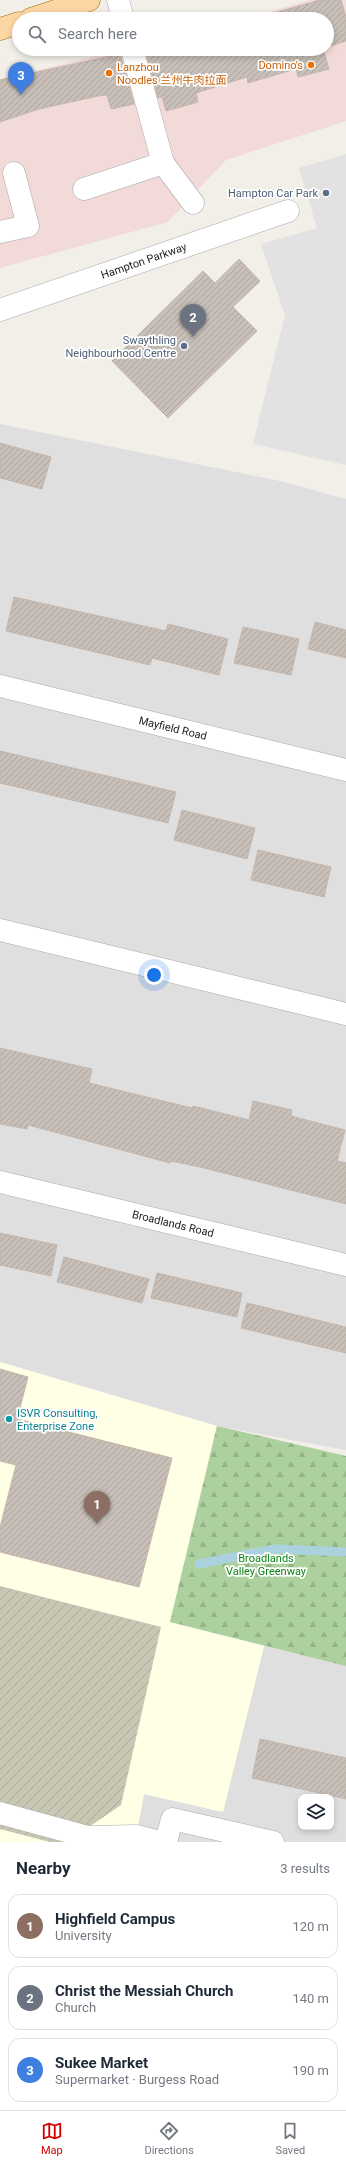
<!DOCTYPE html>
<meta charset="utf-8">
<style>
:root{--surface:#fff;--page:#f6f6f7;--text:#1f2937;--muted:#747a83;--line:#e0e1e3;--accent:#d40000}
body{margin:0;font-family:Roboto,"Noto Sans SC",sans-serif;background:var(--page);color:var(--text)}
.controls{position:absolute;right:12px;bottom:12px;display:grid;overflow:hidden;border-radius:8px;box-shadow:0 2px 6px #0003}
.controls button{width:36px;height:36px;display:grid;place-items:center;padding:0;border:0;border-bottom:1px solid var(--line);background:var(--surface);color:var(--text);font:20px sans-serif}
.you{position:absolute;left:154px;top:975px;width:14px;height:14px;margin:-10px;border:3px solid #fff;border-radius:50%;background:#1a73e8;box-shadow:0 0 0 6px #1a73e833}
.badge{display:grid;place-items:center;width:26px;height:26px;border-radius:50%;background:var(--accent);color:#fff;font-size:13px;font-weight:700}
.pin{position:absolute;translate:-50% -33px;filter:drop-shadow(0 1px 2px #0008)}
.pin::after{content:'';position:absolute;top:21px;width:14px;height:12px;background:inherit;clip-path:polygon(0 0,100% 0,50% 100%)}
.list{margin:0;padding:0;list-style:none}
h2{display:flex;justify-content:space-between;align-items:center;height:52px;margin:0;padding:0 16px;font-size:17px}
h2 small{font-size:13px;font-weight:400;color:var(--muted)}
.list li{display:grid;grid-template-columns:26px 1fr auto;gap:12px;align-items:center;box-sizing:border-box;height:64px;margin:0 8px 8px;padding:0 8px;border:1px solid var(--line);border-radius:12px}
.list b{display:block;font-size:15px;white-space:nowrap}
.list p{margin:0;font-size:13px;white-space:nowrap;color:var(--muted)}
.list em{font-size:13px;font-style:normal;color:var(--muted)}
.icon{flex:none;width:22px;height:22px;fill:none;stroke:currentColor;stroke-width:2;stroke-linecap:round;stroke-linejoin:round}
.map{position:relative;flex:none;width:346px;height:1842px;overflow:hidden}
.search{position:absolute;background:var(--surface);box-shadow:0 2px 6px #0003;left:12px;right:12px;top:12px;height:44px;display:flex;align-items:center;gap:10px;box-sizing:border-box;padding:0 14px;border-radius:22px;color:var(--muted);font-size:15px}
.sheet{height:268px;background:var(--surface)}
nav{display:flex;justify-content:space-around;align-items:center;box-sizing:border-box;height:56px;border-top:1px solid var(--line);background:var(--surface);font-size:11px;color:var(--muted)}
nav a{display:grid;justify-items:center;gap:2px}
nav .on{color:var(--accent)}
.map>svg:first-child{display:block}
.residential{fill:#e0dfdf;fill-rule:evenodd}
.commercial{fill:#f2dad9}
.education{fill:#ffffe5}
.construction{fill:url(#construction-furrows)}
.forest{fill:url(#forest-firs)}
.parking{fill:#e2e2e2}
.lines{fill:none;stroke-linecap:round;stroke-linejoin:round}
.stream{stroke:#aad3df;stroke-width:9}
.building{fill:url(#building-hatch);stroke:#c4b6ab}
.minor-casing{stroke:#a9a9a9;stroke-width:23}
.major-casing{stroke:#a06b00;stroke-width:23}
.minor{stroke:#fff;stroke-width:22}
.major{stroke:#fcd6a4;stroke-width:22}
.food-dot{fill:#e8710a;stroke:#fff;stroke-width:1.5}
.service-dot{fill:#5c6f8a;stroke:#fff;stroke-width:1.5}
.culture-dot{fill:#0f9aa8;stroke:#fff;stroke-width:1.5}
.labels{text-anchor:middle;stroke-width:3.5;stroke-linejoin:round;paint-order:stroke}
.food-label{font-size:11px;fill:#c56008;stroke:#fff;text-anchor:end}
.service-label{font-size:11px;fill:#4e5e75;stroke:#fff;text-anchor:end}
.street-label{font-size:11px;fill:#222;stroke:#fff}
.culture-label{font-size:11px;fill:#0d838f;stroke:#fff;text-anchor:start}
.park-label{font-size:11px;fill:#0c8416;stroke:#fff}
</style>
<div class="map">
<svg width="346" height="1842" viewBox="0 0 346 1842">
<defs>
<pattern id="construction-furrows" width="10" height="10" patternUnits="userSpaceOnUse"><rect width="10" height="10" fill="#c7c7b4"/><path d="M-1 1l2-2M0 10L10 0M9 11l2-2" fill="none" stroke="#abab9a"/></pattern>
<pattern id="forest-firs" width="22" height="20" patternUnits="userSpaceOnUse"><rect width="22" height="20" fill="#add19e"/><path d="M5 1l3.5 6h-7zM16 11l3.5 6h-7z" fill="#95b388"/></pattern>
<pattern id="building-hatch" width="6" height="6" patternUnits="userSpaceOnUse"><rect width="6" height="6" fill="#c7bfb8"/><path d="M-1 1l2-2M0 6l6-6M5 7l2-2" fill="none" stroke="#aba49e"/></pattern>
</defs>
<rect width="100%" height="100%" fill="#f2efe9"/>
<path class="residential" d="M0,424l280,57 66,18v951l-129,-24 -217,-64z
M264,1646l82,18v178h-211l9,-48 79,18zM301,1797h30v30h-30z"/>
<path class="commercial" d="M309,0h37v121l-120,39 -58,62 -168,46v-189l121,-29 206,-1v-30h-81z"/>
<path class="education" d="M0,1362l217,64 -47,196 94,24 -41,166 -79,-18 -9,48h-135z"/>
<path class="construction" d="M0,1586l161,41 -40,178 -54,37h-17l-50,-13z"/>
<path class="forest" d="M217,1426l129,30v210l-176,-44z"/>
<path class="parking" d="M346,154v311l-93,-21 32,-129 -24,-71 56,-16 -18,-60z"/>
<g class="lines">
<path class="stream" d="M199,1564l75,-15 72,3"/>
</g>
<path class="building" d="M320,0h21l5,17v24l-19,6v-28h-75z
M145,49h178l6,20 -31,8 -2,-8 -48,14 -1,-6 -51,16 2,9 -32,9 -4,-14 -4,1z
M120,54l14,50 -23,5 -4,-14 -9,1 -59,13 -39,13v-42z
M239,259l21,22 -27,26 24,24 -89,87 -56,-57 91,-90 12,12z
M0,443l51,14 -9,32 -42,-11z
M14,597l152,34 2,-7 60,15 -9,36 -67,-17 -2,7 -144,-34z
M315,622l31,8v28l-38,-9z
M243,627l56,12 -8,36 -57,-12z
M0,751l176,41 -8,31 -168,-40z
M182,810l73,18 -8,31 -73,-19z
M258,850l73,17 -7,30 -73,-17z
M0,1048l92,21 -3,14 103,25 1,-2 56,14 4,-19 39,9 -1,6 54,14 -8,31 9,2v41l-146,-37 -29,-6 -1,2 -142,-38 -1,4 -27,-5z
M0,1233l57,12 -6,31 -51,-11z
M64,1257l85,22 -7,24 -85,-21z
M157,1273l85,20 -5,24 -86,-19z
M247,1303l99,24v26l-105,-25z
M0,1369l28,8 -11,42 155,39 -33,129 -139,-35v-25l16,-62 -16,-4z
M260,1739l86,19v41l-94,-21z"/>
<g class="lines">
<defs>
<g id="minor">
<path d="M118,0l5,19"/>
<path d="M163,163l30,40"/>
<path d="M84,189l79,-26 -31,-114"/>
<path d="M0,232l28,-6 -14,-53"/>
<path id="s1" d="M0,310l288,-99"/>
<path id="s2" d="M0,686l346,84"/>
<path d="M0,930l346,84"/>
<path id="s3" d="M0,1182l346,83"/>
<path d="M0,1813l88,24 48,-1 24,6"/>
<path d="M166,1842l6,-23 101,23"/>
</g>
<path id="major" d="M31,19l58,-19
M0,29l19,-6"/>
</defs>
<use href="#minor" class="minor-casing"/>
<use href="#major" class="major-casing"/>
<use href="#minor" class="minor"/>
<use href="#major" class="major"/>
</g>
<g class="food-dot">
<circle cx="311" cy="65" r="4"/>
<circle cx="109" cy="73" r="4"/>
</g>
<g class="service-dot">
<circle cx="326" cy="193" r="4"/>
<circle cx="184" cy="346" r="4"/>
</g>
<circle class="culture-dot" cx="9" cy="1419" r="4"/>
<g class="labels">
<g class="food-label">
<text x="303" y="69">Domino's</text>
<text x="117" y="71" text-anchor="start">Lanzhou<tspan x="117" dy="13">Noodles 兰州牛肉拉面</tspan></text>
</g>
<g class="service-label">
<text x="318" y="197">Hampton Car Park</text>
<text x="176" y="344">Swaythling<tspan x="176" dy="13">Neighbourhood Centre</tspan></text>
</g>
<g class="street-label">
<text dy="4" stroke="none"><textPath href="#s1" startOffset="152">Hampton Parkway</textPath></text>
<text dy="4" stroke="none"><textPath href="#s2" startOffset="178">Mayfield Road</textPath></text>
<text dy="4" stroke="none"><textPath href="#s3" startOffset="178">Broadlands Road</textPath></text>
</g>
<g class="culture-label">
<text x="17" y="1417">ISVR Consulting,<tspan x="17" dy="13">Enterprise Zone</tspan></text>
</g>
<g class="park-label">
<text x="266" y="1562">Broadlands<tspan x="266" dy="13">Valley Greenway</tspan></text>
</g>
</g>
</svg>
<div class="controls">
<button><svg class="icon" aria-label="layers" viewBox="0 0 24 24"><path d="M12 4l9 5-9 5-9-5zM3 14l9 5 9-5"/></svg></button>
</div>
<div class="you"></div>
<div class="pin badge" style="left:97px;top:1524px;background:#8d6e63">1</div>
<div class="pin badge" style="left:193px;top:337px;background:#6b7280">2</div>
<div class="pin badge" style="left:21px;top:95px;background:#3f7fe0">3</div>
<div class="search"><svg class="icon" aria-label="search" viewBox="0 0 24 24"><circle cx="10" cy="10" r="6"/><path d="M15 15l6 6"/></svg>Search here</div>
</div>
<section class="sheet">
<h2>Nearby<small>3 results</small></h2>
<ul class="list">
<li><span class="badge" style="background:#8d6e63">1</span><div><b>Highfield Campus</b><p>University</p></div><em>120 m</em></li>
<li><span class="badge" style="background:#6b7280">2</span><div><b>Christ the Messiah Church</b><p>Church</p></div><em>140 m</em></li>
<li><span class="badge" style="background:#3f7fe0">3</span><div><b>Sukee Market</b><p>Supermarket · Burgess Road</p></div><em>190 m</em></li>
</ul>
</section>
<nav>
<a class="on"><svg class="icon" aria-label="map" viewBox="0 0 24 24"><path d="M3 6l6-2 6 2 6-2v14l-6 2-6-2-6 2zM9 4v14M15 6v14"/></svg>Map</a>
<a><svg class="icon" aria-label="directions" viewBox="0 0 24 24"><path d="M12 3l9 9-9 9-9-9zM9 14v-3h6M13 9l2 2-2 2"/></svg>Directions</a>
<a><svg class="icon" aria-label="saved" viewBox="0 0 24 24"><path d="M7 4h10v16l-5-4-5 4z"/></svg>Saved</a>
</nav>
